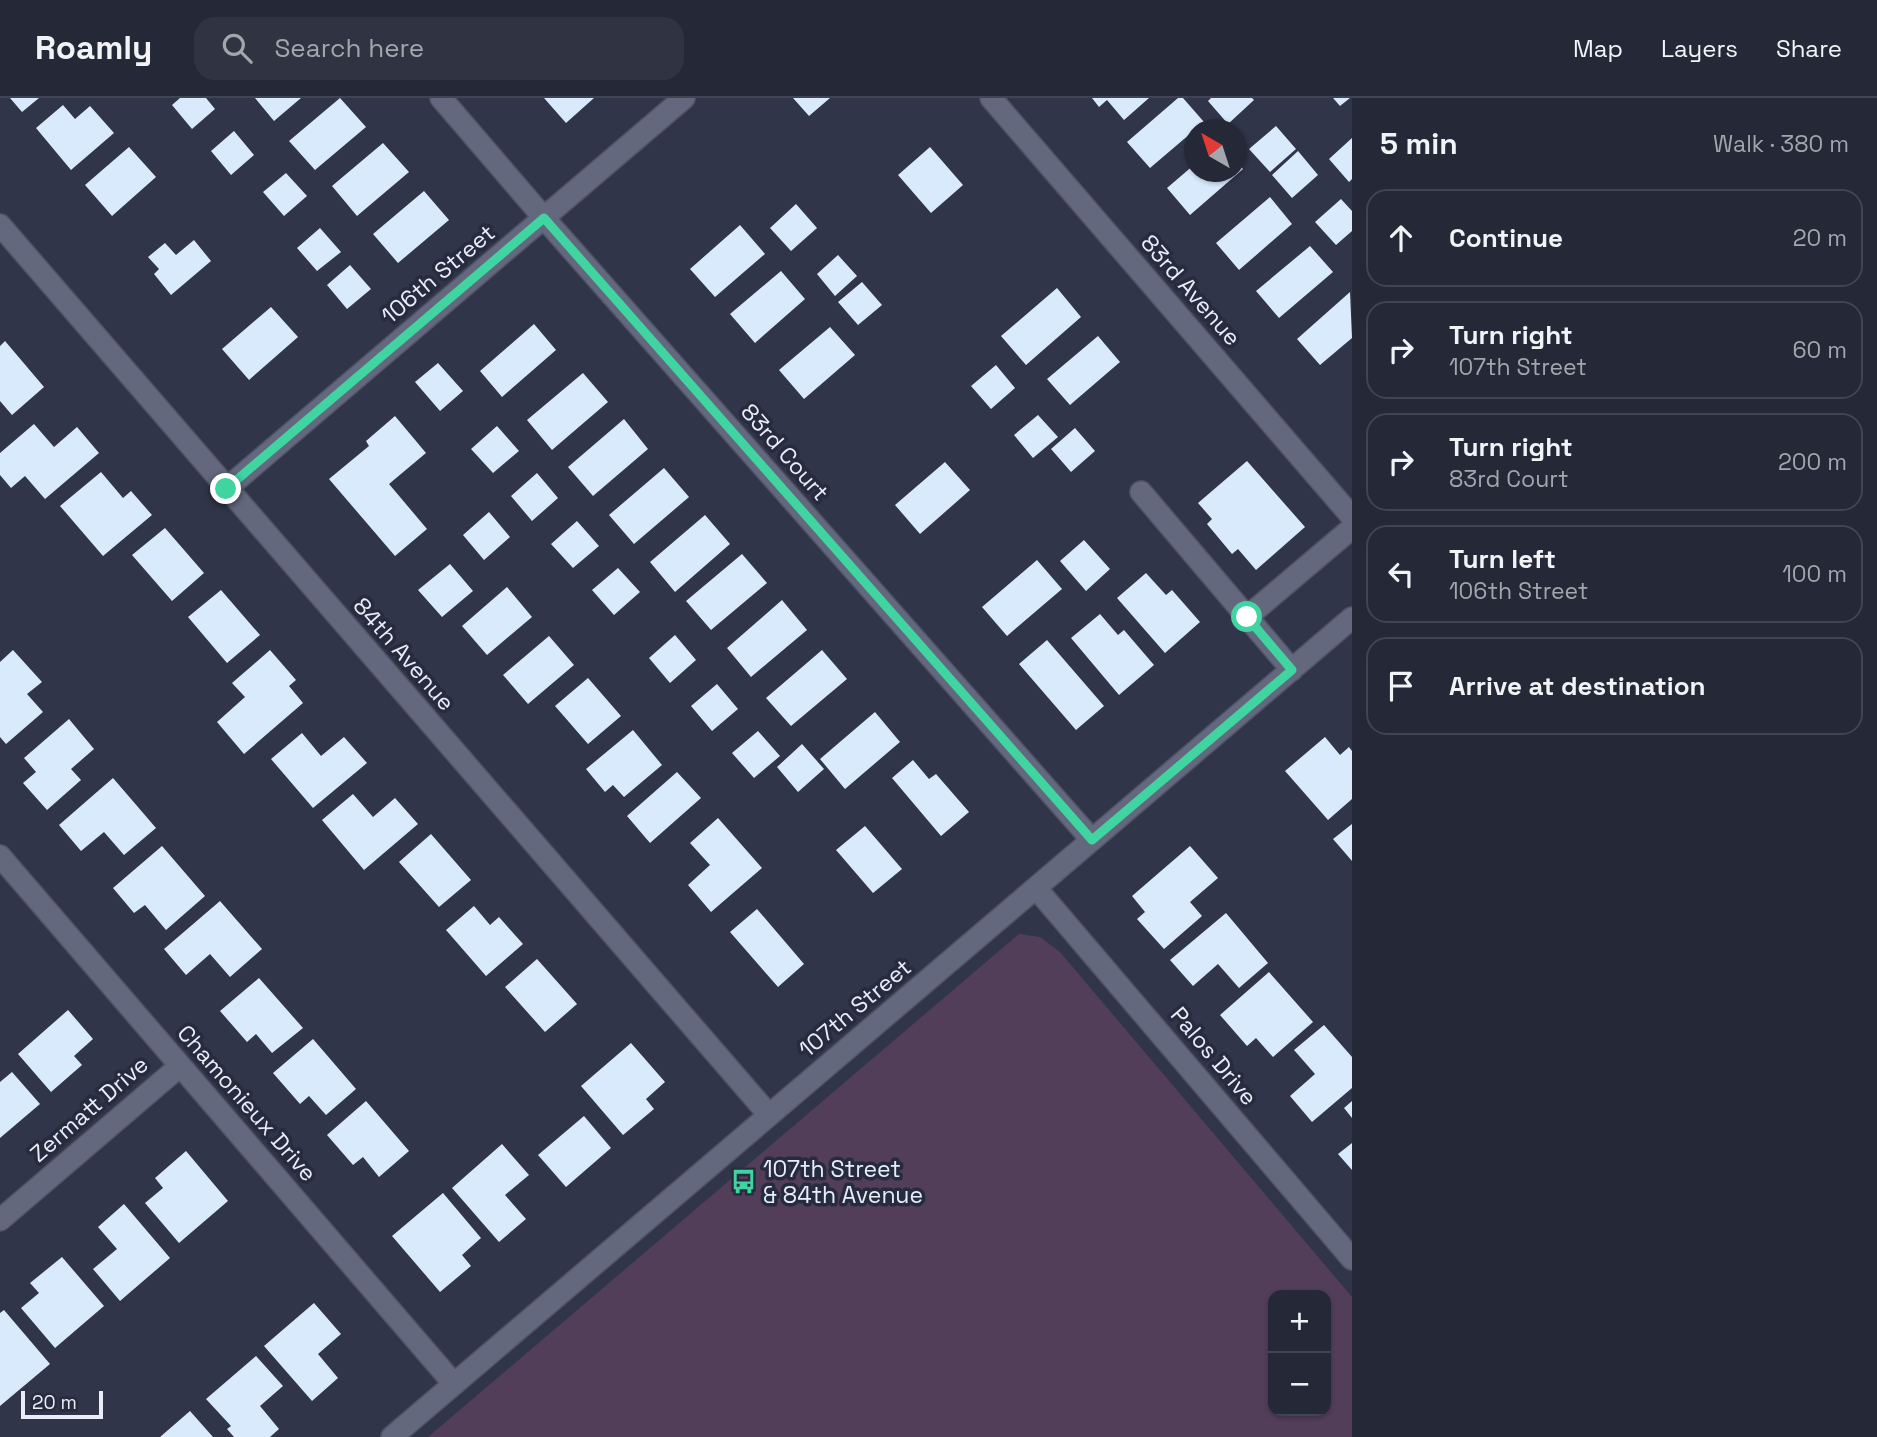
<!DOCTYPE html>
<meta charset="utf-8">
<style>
:root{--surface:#242837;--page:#303442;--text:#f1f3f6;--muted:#a3a6ad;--line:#414452}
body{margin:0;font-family:"Space Grotesk",sans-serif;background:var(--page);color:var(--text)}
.controls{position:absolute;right:21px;bottom:21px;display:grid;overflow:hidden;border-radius:14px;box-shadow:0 2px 5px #0004}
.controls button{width:63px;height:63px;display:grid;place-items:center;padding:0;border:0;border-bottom:2px solid var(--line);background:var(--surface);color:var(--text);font:35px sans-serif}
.compass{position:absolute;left:1184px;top:21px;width:63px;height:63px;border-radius:50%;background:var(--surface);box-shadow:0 2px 5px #0004;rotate:321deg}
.scale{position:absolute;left:21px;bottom:18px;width:82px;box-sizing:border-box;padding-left:7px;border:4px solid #e9edfa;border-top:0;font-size:19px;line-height:24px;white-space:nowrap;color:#e9edfa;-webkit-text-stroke:5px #262b3e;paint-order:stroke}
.stop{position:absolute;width:21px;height:21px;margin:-16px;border:5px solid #40d4a1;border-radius:50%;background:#fff}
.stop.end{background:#40d4a1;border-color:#fff;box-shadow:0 2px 7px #0008}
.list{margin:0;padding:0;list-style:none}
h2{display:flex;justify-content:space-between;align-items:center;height:91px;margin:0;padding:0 28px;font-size:30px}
h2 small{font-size:23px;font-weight:400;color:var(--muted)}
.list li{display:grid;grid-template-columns:46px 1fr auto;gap:21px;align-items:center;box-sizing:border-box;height:98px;margin:0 14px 14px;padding:0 14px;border:2px solid var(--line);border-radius:21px}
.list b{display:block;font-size:26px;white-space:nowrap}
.list p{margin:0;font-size:23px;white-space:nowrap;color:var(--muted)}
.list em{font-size:23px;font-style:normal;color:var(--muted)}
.icon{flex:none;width:38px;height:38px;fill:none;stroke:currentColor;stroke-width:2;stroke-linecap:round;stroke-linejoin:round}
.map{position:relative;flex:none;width:1352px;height:1339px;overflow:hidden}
header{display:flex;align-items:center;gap:42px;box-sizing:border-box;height:98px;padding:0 35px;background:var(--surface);border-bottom:2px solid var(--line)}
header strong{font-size:33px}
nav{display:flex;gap:38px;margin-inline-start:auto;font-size:24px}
.search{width:490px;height:63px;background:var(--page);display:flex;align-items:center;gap:18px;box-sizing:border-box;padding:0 24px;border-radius:21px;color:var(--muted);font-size:26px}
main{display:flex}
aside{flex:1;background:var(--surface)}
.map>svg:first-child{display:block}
.green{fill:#523e59;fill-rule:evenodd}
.building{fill:#d9eafd}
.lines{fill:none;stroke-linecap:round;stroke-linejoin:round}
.minor-casing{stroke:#4e5263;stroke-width:24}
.minor{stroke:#63687f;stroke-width:21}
.route{stroke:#40d4a1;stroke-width:9}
.labels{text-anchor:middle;stroke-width:7;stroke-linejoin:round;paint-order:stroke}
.street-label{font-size:23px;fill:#e9edfa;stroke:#262b3e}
.poi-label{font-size:23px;fill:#e9edfa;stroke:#262b3e;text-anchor:start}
</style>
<header>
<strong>Roamly</strong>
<div class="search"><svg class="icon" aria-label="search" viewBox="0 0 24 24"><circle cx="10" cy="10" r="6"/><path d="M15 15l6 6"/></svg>Search here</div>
<nav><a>Map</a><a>Layers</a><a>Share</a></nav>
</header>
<main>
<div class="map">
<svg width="1352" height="1339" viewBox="0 0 1352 1339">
<rect width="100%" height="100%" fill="#303549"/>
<path class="green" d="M1019,836l21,3 20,15 292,345v140h-924zM1326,1197v116h-53v-116z"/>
<path class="building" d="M10,0h29l-17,14z
M180,0h26l9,11 -23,20 -20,-24z
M255,0h46l-27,23z
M340,0l26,29 -51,43 -26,-29z
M544,0h50l-28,25z
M793,0h37l-21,18z
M1092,0h57l-25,22 -17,-20 -8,7z
M1178,0h5l21,24 -54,46 -23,-26z
M1211,0h41l2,2 -26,24 -20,-23z
M1333,0h17l-10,8z
M63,7l12,14 15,-13 24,27 -43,37 -35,-42z
M1276,28l20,23 -26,23 -21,-23z
M234,33l20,24 -23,20 -20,-24z
M1352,40v41l-3,3 -20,-23z
M383,45l26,29 -52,44 -25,-30z
M129,49l27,30 -44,39 -27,-31z
M930,49l33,38 -32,28 -33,-38z
M1298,53l20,24 -26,23 -20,-23z
M1237,63l6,8 -53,46 -23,-27 28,-24v8h42z
M286,75l21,23 -23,20 -21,-24z
M424,93l25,29 -51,43 -25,-29z
M1270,99l22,27 -53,46 -23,-27z
M1341,101l11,12v20l-16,14 -21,-23z
M796,106l21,24 -26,23 -21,-23z
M740,127l25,29 -50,43 -25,-28z
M320,130l21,24 -24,19 -20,-23z
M194,142l17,21 -40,34 -17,-21 5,-5 -11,-12 17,-14 11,12z
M1310,148l23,26 -54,46 -23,-27z
M838,157l19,21 -22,20 -18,-22z
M350,167l21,24 -24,20 -20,-24z
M781,173l24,28 -50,44 -25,-29z
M862,184l20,23 -24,20 -20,-23z
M1057,190l24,29 -55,48 -25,-29z
M1350,194l2,46 -32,27 -23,-26z
M271,209l27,30 -49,43 -27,-31z
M534,226l22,26 -54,47 -22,-26z
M830,229l25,28 -51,44 -25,-29z
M1098,238l22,26 -50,43 -23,-26z
M5,243l39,46 -32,28 -12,-14v-55z
M438,265l25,28 -23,20 -25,-29z
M996,267l19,23 -24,21 -20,-23z
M583,275l25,29 -56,48 -25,-30z
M1038,317l20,22 -25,21 -19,-23z
M395,318l31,37 -37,31 38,45 -32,27 -66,-77 40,-33 -3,-5z
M624,321l24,30 -55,47 -25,-29z
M34,326l20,23 23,-20 22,26 -54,46 -20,-23 -14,12 -11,-13v-22z
M497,328l22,25 -26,22 -22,-24z
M1075,330l20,23 -24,21 -20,-23z
M1247,363l58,66 -49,43 -18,-21 -6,5 -25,-30 5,-5 -14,-16z
M945,364l25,28 -50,44 -25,-29z
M664,370l25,29 -55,47 -25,-29z
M101,374l22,26 8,-7 21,24 -49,41 -43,-50z
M537,375l21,25 -26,23 -21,-25z
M489,414l21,25 -26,23 -21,-25z
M705,417l25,29 -55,48 -25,-30z
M577,423l22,25 -26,22 -22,-24z
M165,430l39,45 -32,28 -40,-46z
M1084,442l26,29 -24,22 -26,-30z
M742,456l25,29 -56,47 -25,-29z
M1037,462l25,29 -55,47 -25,-29z
M450,466l23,27 -31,26 -24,-27z
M618,470l22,24 -26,23 -22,-25z
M1146,475l20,22 6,-5 28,32 -35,31 -48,-55z
M507,489l25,30 -45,38 -25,-29z
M221,492l39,45 -33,28 -39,-46z
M782,502l25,30 -56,47 -24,-29z
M1100,516l18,21 6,-5 30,35 -35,30 -48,-57z
M675,537l21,25 -26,23 -21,-25z
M549,538l25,29 -46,39 -25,-29z
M1047,542l57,66 -28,24 -57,-66z
M13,552l29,32 -15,12 16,18 -37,32 -6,-7v-75z
M270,552l26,30 -7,6 14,17 -59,51 -27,-32 28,-25 -13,-14z
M822,552l25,29 -56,47 -25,-28z
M588,580l33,38 -33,28 -33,-38z
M717,586l21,25 -26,22 -21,-25z
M875,614l25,30 -55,47 -25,-30z
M69,621l25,30 -23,20 10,11 -34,30 -24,-27 13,-11 -12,-14z
M633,632l29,35 -38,32 -11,-12 -8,7 -19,-23z
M758,633l22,25 -26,22 -22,-25z
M302,635l19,23 23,-19 23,26 -54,45 -42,-49z
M1325,639l15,18 9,-8 3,4v48l-24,21 -43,-49z
M802,646l22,25 -26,23 -21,-25z
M913,662l16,19 7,-5 33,38 -28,24 -49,-58z
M677,674l24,26 -51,45 -23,-27z
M113,680l43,50 -32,27 -20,-23 -23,19 -22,-26z
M353,696l20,23 22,-19 23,26 -54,46 -42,-50z
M718,720l44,50 -51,44 -23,-27 22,-20 -20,-22z
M1352,726v37l-19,-22z
M865,728l37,43 -29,24 -37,-43z
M431,736l40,46 -32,27 -40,-45z
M162,748l43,50 -39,34 -21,-25 -11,8 -21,-25z
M1190,748l28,32 -28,24 12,14 -38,33 -27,-30 8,-7 -13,-16z
M220,803l42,48 -32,28 -20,-23 -24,21 -22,-26z
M474,808l16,19 9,-8 24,27 -37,32 -40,-46z
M757,811l47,55 -26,23 -48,-55z
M1226,815l42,50 -29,25 -21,-24 -25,22 -23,-26z
M537,861l40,45 -32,28 -40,-45z
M1269,874l44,50 -40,35 -17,-19 -9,8 -27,-31z
M259,880l44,50 -31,25 -16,-19 -9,8 -27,-31z
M68,912l25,29 -19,17 8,9 -31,27 -33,-38z
M1324,927l28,32v31l-40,34 -22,-26 25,-22 -21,-24z
M313,941l43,50 -30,26 -17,-19 -9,8 -27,-31z
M631,945l34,39 -19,17 8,10 -31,26 -42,-49z
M12,974l28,32 -40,34v-56z
M366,1003l43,50 -30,26 -16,-20 -10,8 -26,-30z
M1352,1003v17l-8,-10z
M584,1018l27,32 -45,39 -28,-32z
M1352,1045v27l-14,-16z
M502,1046l27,31 -24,20 21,24 -27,23 -47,-54z
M186,1053l42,50 -49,42 -34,-40 18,-15 -8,-10z
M443,1095l38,45 -19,17 9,11 -31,26 -48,-56z
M124,1106l46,54 -50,43 -27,-32 24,-20 -19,-22z
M62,1159l42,49 -49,42 -34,-40 18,-15 -9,-10z
M314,1205l27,31 -23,20 20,24 -26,23 -48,-55z
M4,1212l46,54 -50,42v-93z
M256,1258l27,30 -23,20 19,23 -9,8h-36l-7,-8 4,-3 -25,-27z
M190,1313l23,26h-53z"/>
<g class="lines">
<defs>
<path id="minor" d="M441,0l103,120 548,622
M991,0l361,419
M0,127l769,890
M226,391l458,-391
M1141,394l151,178
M1247,519l105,-89
M0,758l454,528
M1036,790l316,371
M0,1122l180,-154
M392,1339l960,-819"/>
</defs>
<use href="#minor" class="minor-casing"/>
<use href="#minor" class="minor"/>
</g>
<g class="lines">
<path class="route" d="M226,391l318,-271 548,622 200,-170 -45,-53"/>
</g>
<defs>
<symbol id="bus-bare" viewBox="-9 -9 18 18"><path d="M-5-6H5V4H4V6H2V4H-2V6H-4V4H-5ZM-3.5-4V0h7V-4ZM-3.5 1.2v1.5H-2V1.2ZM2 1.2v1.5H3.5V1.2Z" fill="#40d4a1" stroke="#262b3e" stroke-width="2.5" paint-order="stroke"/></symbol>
</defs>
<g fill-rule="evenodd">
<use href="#bus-bare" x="726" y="1066" width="35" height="35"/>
</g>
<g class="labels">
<g class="street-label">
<text transform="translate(438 176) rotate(-40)" y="8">106th Street</text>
<text transform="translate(1191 192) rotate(49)" y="8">83rd Avenue</text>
<text transform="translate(785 354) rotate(49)" y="8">83rd Court</text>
<text transform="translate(404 556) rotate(49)" y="8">84th Avenue</text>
<text transform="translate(855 910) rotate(-40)" y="8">107th Street</text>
<text transform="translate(1214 958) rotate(50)" y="8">Palos Drive</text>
<text transform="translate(247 1005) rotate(49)" y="8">Chamonieux Drive</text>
<text transform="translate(89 1011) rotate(-41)" y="8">Zermatt Drive</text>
</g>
<g class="poi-label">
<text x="763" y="1079">107th Street<tspan x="763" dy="26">&amp; 84th Avenue</tspan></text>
</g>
</g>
</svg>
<div class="controls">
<button>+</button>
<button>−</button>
</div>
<svg class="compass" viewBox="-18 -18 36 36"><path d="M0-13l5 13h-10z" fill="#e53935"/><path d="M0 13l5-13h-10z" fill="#a3a6ad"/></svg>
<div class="scale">20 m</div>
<div class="stop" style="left:1247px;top:519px"></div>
<div class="stop end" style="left:226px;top:391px"></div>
</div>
<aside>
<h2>5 min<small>Walk · 380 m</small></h2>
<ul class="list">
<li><svg class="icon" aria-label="ahead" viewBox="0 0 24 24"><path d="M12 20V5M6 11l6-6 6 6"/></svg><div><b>Continue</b></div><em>20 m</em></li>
<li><svg class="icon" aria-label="right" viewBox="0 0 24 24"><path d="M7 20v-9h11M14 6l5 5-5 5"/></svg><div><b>Turn right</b><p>107th Street</p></div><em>60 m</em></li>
<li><svg class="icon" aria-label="right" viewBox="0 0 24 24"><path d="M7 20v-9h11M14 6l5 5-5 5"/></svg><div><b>Turn right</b><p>83rd Court</p></div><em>200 m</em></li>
<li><svg class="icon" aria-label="left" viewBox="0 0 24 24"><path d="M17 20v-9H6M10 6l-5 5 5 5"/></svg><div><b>Turn left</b><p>106th Street</p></div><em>100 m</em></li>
<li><svg class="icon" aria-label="arrive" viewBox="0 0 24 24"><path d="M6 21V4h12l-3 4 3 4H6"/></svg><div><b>Arrive at destination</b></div></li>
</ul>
</aside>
</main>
